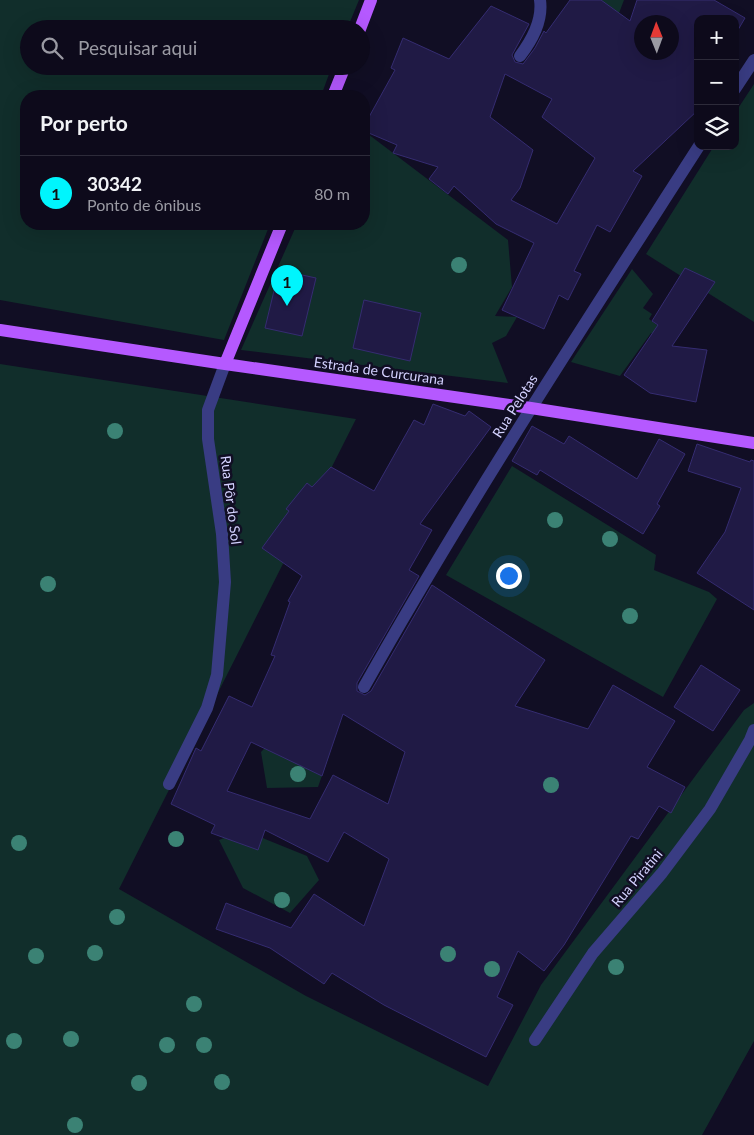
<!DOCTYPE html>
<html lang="pt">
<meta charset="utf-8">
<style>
:root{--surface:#0d0a1b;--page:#161324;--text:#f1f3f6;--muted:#9a9aa3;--line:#2d2b3a;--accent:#00f5fd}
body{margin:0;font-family:Lato,sans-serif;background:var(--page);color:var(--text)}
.controls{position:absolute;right:15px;top:15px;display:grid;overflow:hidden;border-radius:10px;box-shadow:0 5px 20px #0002}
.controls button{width:45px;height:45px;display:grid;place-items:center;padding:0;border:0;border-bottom:1px solid var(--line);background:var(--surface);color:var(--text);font:25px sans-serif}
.compass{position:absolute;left:634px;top:15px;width:45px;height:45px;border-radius:50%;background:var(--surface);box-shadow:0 5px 20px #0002;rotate:359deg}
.you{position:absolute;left:508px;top:575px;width:18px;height:18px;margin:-12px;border:4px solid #fff;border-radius:50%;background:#1a73e8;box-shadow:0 0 0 8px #1a73e833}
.badge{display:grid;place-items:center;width:32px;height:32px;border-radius:50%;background:var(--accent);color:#111;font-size:16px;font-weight:700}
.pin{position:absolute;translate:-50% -41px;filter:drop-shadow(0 1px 2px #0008)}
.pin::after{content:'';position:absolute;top:26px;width:18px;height:15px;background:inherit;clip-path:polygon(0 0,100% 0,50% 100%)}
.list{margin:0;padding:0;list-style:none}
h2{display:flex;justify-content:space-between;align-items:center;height:65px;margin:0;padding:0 20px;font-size:21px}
h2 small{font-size:16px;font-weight:400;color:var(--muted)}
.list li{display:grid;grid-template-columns:32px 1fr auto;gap:15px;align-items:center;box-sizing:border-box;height:75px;padding:0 20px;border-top:1px solid var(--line)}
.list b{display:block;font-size:19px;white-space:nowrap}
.list p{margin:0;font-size:16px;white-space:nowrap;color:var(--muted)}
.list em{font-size:16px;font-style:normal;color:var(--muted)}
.icon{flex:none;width:28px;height:28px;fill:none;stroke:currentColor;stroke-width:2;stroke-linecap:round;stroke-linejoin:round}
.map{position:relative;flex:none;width:754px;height:1135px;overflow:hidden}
.search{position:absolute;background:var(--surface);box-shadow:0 5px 20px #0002;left:20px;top:20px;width:350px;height:55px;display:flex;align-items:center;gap:12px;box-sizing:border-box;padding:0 18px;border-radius:28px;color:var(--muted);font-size:19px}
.panel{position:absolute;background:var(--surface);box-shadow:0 5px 20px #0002;left:20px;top:90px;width:350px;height:140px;border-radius:20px}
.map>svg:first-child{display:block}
.green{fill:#112e2b}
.building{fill:#201a45;stroke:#352c71;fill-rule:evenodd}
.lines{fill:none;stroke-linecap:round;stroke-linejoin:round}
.minor{stroke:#393c83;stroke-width:12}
.major{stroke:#b559ff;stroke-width:12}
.tree{fill:#3b8274}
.labels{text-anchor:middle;stroke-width:5;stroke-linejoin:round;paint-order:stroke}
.street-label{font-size:14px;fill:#d4d2ff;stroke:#110e24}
</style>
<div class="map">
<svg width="754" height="1135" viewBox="0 0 754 1135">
<rect width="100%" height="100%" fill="#110e24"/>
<path class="green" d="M0,0h359l-12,29h-318v37h303l-11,30h-295v128h244l-46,116 -224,-40z
M578,0h46l-8,21z
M754,84v238l-108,-68 68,-108h21v-33z
M364,131l144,109 4,47 -17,29 22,1 -11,19 -14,7 16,40 -267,-33 56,-126h67z
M632,269l21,25 -10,14 9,6 -3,5 25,19 -3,5 -20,-10 -31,43 -49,-14z
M0,364l356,55 -237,470 187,107 182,90 53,-101 203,-275 10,-7v338l-52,94h-702z
M512,466l144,89 -2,15 55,22 8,7 -54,98 -217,-122z
M288,724l41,32 -11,31 -51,1 -6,-36z
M246,829l19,10 42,17 12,24 -29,33 -47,-25 -24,-48z"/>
<path class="building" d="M570,0h31l29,21 7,-21h77l31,18 -10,17v-16h-37v91l-65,61 9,5 -32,56 -13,-7 -23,46 7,3 -13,26 -9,-5 -15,34 -42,-19 32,-67 -38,-19 -42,-38 -6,8 -19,-15 9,-12 -45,-14 4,-8 -33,-14v-5l31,-56 -4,-2 12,-30 46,21 42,-53 38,18 -17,31 3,7 8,2 12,-16 9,-17 2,2zM642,22h30v30h-30zM505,74l47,25 -10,18 53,41 -38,66 -46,-24 9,-12 13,-38 -43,-33z
M685,268l30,14 -43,64 35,4 -11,52 -46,-9 -26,-18 34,-50 -6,-4z
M279,270l37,8 -14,58 -37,-8z
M364,300l57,13 -11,48 -57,-13z
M433,404l32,12 4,-5 22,16 -71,97 12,6 -23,40 10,6 -62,107v8l8,4 6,-4 61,-106 113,75 -30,46 73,23 25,-44 62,36 -28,46 38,20 -14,26 -12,-7 -21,33 -7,-3 -67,109 -20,26 -26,-20 -21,46 16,8 -27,52 -102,-52 -52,-32 -8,11 -54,-36 -54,-19 10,-26 65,25 23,-34 50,32 25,-67 -45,-27 -16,30 -63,-32 -7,20 -47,-17 4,-8 -44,-21 25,-56 5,3 28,-55 23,11 23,-51 -4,-1 19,-53 -2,-1 14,-25 -40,-28 27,-37 -3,-2 21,-26 5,4 19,-20 43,24 40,-71 10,5zM343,714l62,38 -17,52 -55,-29 -23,44 -83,-28 24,-49 71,34z
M532,426l32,18 5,-8 68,43 22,-40 26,15 -28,50 3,2 -17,28 -103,-64 -3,5 -25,-14z
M697,444l53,18 1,-2 3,1v149l-57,-37 28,-41 16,-44 -53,-17z
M701,665l39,25 -27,41 -39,-24z"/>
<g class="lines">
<path class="minor" d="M520,56c12,-16 23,-35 20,-56
M735,89l19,-29
M364,687c104,-185 220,-362 335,-541
M169,784l38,-76 10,-33 8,-93 -3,-48 -14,-95v-29l17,-46
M535,1040l58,-87 69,-80 48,-64 40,-69 4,-10"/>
<path class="major" d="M360,29l11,-29
M333,96l12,-30
M0,330l225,34 306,44 223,35
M225,364l57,-140"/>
</g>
<g class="tree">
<circle cx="459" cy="265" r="8"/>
<circle cx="115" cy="431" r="8"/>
<circle cx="555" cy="520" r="8"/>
<circle cx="610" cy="539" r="8"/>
<circle cx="48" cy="584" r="8"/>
<circle cx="630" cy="616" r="8"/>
<circle cx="298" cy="774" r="8"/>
<circle cx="551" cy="785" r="8"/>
<circle cx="176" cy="839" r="8"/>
<circle cx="19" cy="843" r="8"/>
<circle cx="282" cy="900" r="8"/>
<circle cx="117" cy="917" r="8"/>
<circle cx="95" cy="953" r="8"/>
<circle cx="448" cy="954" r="8"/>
<circle cx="36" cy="956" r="8"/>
<circle cx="616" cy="967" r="8"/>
<circle cx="492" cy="969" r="8"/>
<circle cx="194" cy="1004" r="8"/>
<circle cx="71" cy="1039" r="8"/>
<circle cx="14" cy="1041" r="8"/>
<circle cx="167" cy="1045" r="8"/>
<circle cx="204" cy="1045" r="8"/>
<circle cx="222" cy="1082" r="8"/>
<circle cx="139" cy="1083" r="8"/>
<circle cx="75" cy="1125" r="8"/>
</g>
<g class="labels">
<g class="street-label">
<text transform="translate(379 371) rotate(8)" y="5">Estrada de Curcurana</text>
<text transform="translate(515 406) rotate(-58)" y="5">Rua Pelotas</text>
<text transform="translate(231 500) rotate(83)" y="5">Rua Pôr do Sol</text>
<text transform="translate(637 878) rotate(-50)" y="5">Rua Piratini</text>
</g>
</g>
</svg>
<div class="controls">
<button>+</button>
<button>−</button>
<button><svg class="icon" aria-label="layers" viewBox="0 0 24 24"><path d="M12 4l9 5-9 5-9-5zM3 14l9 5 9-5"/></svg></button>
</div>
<svg class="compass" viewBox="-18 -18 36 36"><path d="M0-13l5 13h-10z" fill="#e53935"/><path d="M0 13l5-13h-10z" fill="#9a9aa3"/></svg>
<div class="you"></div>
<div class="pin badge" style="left:287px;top:306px">1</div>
<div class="search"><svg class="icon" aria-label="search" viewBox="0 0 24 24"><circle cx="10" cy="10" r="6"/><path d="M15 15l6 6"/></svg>Pesquisar aqui</div>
<section class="panel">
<h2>Por perto<small></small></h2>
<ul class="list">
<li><span class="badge">1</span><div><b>30342</b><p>Ponto de ônibus</p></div><em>80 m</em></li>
</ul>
</section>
</div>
